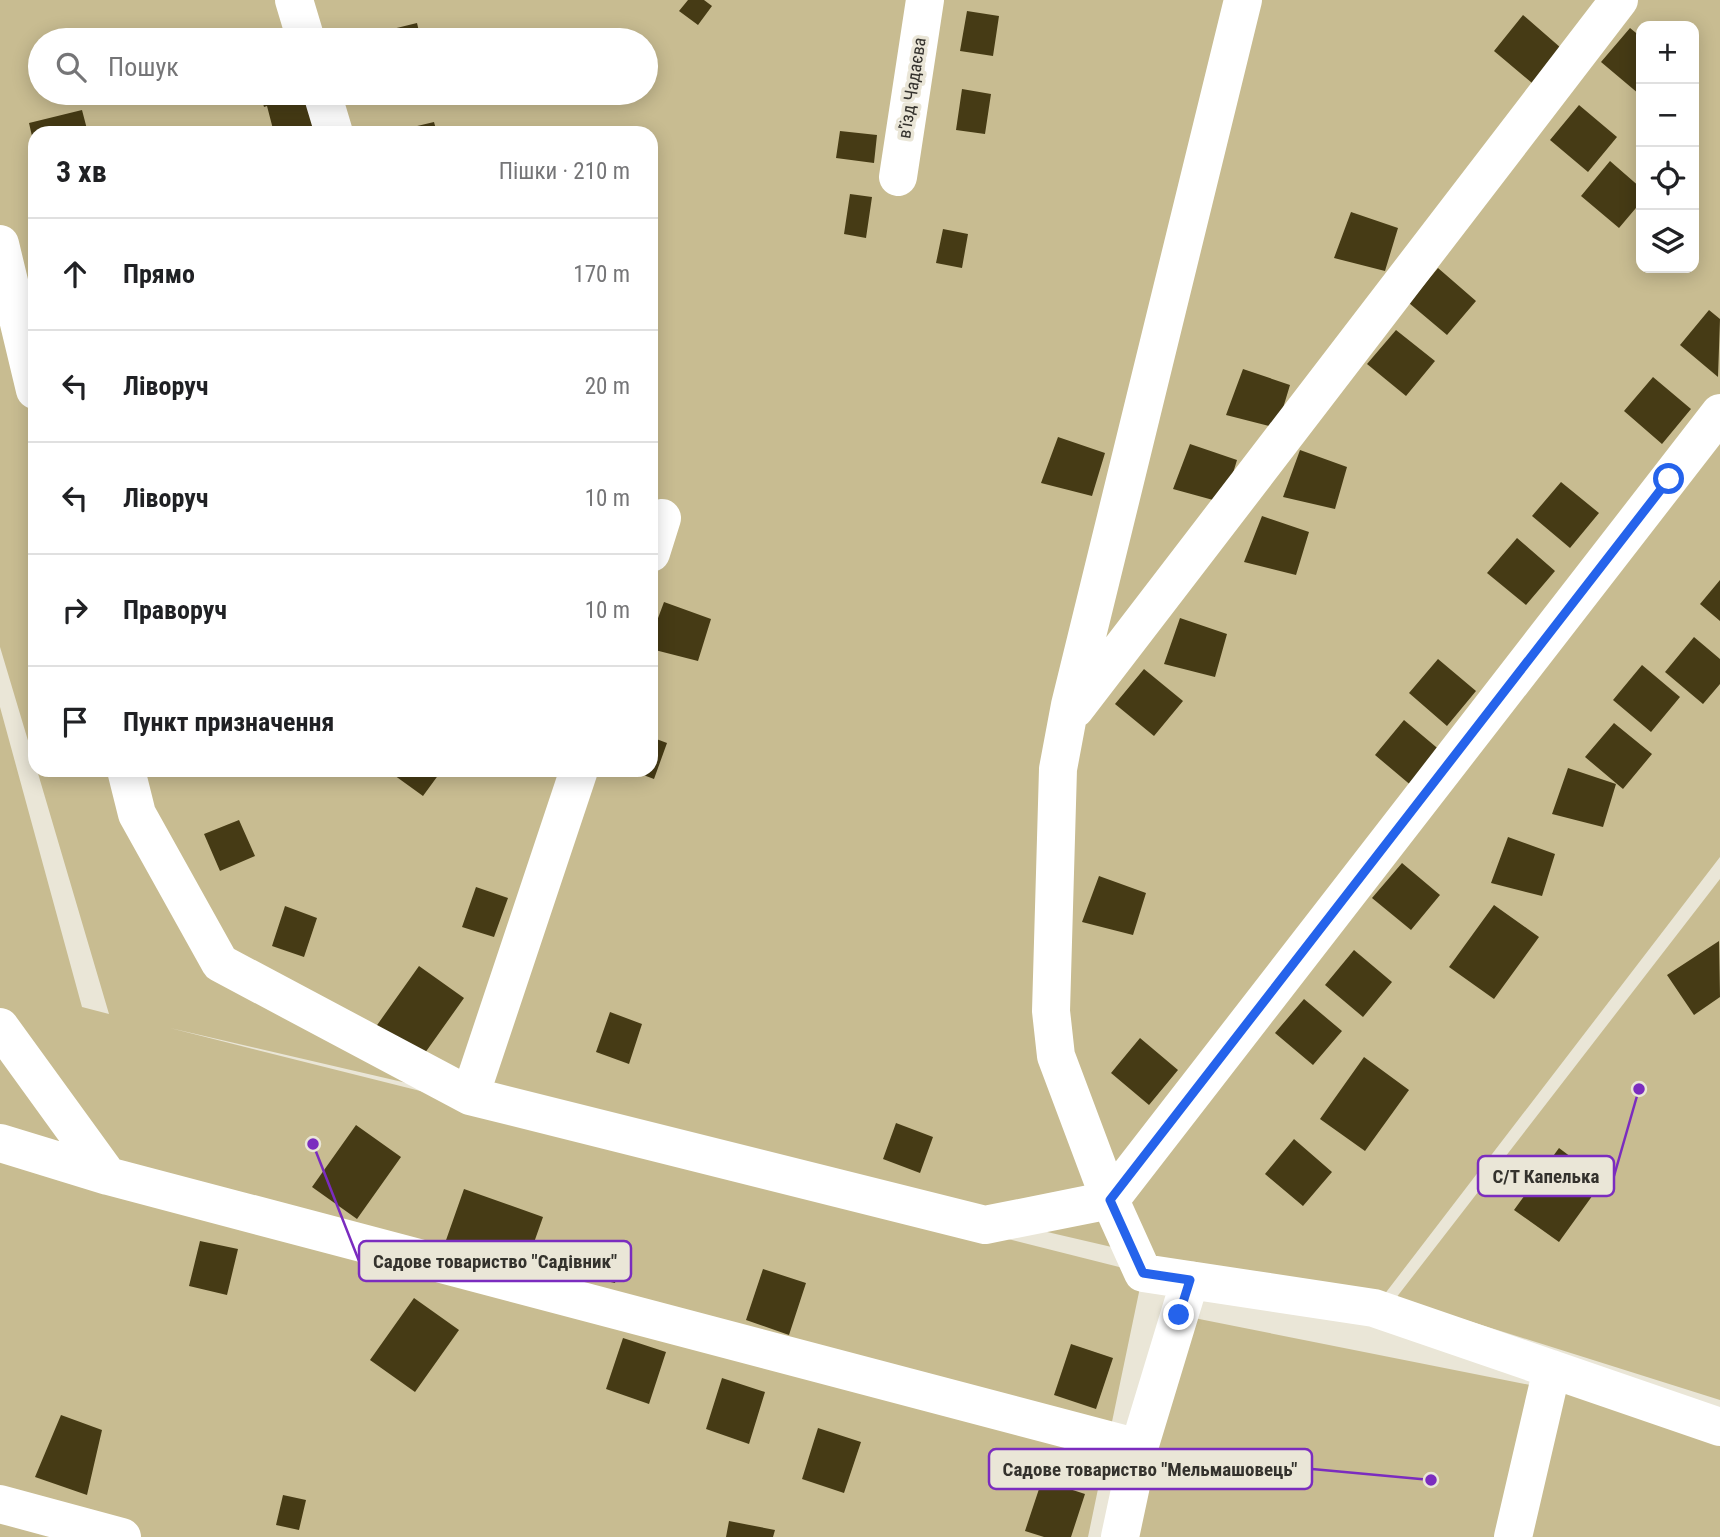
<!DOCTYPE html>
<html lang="uk">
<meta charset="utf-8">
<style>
:root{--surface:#fff;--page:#f2f2f2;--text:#202124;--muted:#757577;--line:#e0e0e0}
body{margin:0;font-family:"Roboto Condensed",sans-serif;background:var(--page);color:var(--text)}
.controls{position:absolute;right:21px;top:21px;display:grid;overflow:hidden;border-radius:14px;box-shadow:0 4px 18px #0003}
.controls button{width:63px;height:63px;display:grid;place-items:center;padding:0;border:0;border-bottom:2px solid var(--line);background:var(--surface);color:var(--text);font:35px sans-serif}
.stop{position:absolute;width:21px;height:21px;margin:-16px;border:5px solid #2563eb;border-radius:50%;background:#fff}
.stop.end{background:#2563eb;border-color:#fff;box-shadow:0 2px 7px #0008}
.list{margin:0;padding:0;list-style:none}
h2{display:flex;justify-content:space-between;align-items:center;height:91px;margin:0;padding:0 28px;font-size:30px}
h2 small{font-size:23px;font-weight:400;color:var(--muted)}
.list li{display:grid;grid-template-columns:46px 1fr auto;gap:21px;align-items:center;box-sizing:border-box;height:112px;padding:0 28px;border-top:2px solid var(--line)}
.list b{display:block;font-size:26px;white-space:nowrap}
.list em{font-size:23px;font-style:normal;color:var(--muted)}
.icon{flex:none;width:38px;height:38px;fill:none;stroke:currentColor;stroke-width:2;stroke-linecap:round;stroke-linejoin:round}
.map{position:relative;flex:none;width:1720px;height:1537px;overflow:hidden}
.search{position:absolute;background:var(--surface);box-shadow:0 4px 18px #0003;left:28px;top:28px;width:630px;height:77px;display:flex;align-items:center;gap:18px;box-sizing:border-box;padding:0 24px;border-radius:38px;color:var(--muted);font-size:26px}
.panel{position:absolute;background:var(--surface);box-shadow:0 4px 18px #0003;left:28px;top:126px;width:630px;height:651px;border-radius:21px}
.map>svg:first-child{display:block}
.green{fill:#c8bc91;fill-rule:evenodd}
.building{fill:#463b15}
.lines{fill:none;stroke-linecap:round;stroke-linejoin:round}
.minor{stroke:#fff;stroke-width:38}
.route{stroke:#2563eb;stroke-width:9}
.labels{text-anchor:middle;stroke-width:7;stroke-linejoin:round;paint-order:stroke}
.street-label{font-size:18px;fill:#34322d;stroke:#eae6d7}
.leader{fill:none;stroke:#7b2cbf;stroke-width:2.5}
.callout-dot{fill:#7b2cbf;stroke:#eae6d7;stroke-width:2.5}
.callout{fill:#eae6d7;stroke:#7b2cbf;stroke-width:2.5}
.callout-label{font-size:19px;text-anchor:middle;font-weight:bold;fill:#34322d}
</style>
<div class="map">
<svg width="1720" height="1537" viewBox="0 0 1720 1537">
<rect width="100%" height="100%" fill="#eae6d7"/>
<path class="green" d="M0,0h1720v857l-346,451 -1204,-280 973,245 -55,264h-1088v-830l82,300 27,7 -72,-244h614v-637h-616v631l-35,-117zM1641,26h53v242h-53zM40,40h606v53h-606z
M1720,879v521l-324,-102z
M1179,1315l541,108v114h-591z"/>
<path class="building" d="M688,0h16l8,6 -14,19 -19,-14z
M967,11l32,5 -6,40 -33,-5z
M1523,15l38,33 -29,35 -38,-32z
M417,23l4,17h-56l-1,-4z
M1630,28l11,9 -2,57 -38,-32z
M962,89l29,5 -6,40 -29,-4z
M260,93h60l10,40h-56l-7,-27 -3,1z
M1579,105l38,32 -29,35 -38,-32z
M82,110l6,23h-53l-1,12 -5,-22z
M434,122l3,11h-44l-1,-1z
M840,131l37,4 -3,28 -38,-5z
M1610,161l31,27v14l-22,26 -38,-32z
M850,194l22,3 -6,41 -22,-4z
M1351,212l47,16 -13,43 -51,-13z
M943,229l25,5 -6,34 -26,-5z
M1438,268l38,33 -29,34 -38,-32z
M1709,310l11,9 -2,58 -38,-32z
M1396,330l39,31 -29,35 -39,-32z
M1243,369l47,16 -13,43 -51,-13z
M1653,377l38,32 -29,35 -38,-33z
M1058,437l47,16 -13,43 -51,-13z
M1190,444l47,16 -13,43 -51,-14z
M1300,450l47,17 -12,42 -52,-12z
M1561,482l38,31 -29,35 -38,-32z
M1262,516l47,16 -13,43 -52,-13z
M1517,538l38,33 -29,34 -39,-32z
M1720,580v41l-20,-17z
M664,602l47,17 -13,42 -47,-12v-12z
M1180,618l47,16 -12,43 -51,-13z
M1694,637l26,22v25l-17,20 -38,-32z
M1438,659l38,32 -29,35 -38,-33z
M1642,665l38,32 -29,35 -38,-32z
M1144,669l39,32 -29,35 -39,-32z
M1404,720l38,32 -29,35 -38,-32z
M1614,723l38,31 -29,35 -38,-32z
M651,737l16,6 -13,36 -24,-9h21z
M1568,768l48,16 -13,43 -51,-13z
M387,770h55l-19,26z
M239,820l16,36 -35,15 -16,-37z
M1508,837l47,17 -13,42 -51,-13z
M1402,863l38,32 -29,35 -39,-32z
M1099,876l47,17 -13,42 -51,-13z
M476,887l32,11 -14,39 -32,-10z
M1494,905l45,32 -45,62 -45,-32z
M285,906l32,12 -13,39 -32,-11z
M1719,941l1,56 -26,18 -27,-40z
M1354,950l38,32 -29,35 -38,-32z
M419,966l45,32 -44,62 -45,-32z
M1304,999l38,32 -29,34 -38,-32z
M610,1012l32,12 -13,40 -33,-12z
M1140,1038l38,32 -29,35 -38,-32z
M1364,1057l45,33 -44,61 -45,-32z
M896,1123l37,14 -13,36 -37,-14z
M356,1125l45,32 -44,62 -45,-32z
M1294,1139l38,33 -29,34 -38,-32z
M1559,1148l44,33 -44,61 -45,-32z
M464,1189l79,28 -19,54 -79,-28z
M200,1241l38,8 -11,46 -38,-9z
M600,1248l23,5 -8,30 -22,-5z
M763,1269l43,14 -17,52 -43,-15z
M414,1298l45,32 -44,62 -45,-32z
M623,1338l43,14 -17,52 -43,-15z
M1071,1344l42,14 -17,51 -42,-14z
M722,1378l43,14 -16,52 -43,-15z
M61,1415l41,15 -15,65 -52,-18z
M818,1428l43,14 -17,51 -42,-14z
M1042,1480l43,14 -14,43h-27l-19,-6z
M283,1495l23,5 -7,30 -23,-5z
M729,1521l46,9 -2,7h-47z"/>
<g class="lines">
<path class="minor" d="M294,0l12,40
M1243,0l-173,705 -12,64 -7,242 5,45 54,144 33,73 231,35 346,119
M322,93l12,40
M898,177l27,-177
M0,244l35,146
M651,553l11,-35
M1075,709l544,-709
M126,770l11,44 83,149 250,133 515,129 125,-25 610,-787
M0,1027l108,149 1031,272
M470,1096l109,-326
M0,1143l108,33
M0,1504l122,33
M1120,1537l19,-89 51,-168
M1513,1537l39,-168"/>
</g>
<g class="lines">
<path class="route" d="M1179,1315l11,-35 -47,-7 -33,-73 559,-721"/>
</g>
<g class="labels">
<g class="street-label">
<text transform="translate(912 88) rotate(-81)" y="6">в'їзд Чадаєва</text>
</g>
</g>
<path class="leader" d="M1639 1089L1614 1176M313 1144L359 1261M1431 1480L1312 1469"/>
<g class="callout-dot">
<circle cx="1639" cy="1089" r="7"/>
<circle cx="313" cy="1144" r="7"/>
<circle cx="1431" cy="1480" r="7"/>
</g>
<g class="callout">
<rect x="1478" y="1156" width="136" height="40" rx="7"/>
<rect x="359" y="1241" width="272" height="40" rx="7"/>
<rect x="989" y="1449" width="323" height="40" rx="7"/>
</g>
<g class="callout-label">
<text x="1546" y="1183">С/Т Капелька</text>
<text x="495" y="1268">Садове товариство "Садівник"</text>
<text x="1150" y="1476">Садове товариство "Мельмашовець"</text>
</g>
</svg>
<div class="controls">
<button>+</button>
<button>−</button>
<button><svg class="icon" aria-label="locate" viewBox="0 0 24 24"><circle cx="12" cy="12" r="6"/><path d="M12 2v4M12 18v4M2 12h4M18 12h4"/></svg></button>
<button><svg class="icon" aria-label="layers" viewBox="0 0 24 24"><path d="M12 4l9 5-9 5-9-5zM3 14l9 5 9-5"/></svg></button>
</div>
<div class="stop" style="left:1669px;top:479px"></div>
<div class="stop end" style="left:1179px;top:1315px"></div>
<div class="search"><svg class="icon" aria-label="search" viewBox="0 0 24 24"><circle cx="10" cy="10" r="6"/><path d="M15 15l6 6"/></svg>Пошук</div>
<section class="panel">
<h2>3 хв<small>Пішки · 210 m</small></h2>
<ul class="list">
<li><svg class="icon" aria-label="ahead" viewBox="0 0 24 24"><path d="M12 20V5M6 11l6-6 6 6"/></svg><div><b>Прямо</b></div><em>170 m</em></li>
<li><svg class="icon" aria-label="left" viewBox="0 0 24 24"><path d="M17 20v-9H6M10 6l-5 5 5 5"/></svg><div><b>Ліворуч</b></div><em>20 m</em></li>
<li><svg class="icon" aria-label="left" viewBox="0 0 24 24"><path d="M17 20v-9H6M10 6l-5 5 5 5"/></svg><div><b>Ліворуч</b></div><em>10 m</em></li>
<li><svg class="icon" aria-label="right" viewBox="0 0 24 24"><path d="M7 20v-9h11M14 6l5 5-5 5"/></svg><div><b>Праворуч</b></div><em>10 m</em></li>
<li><svg class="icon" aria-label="arrive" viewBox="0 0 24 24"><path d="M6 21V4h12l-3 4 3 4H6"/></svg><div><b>Пункт призначення</b></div></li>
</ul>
</section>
</div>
